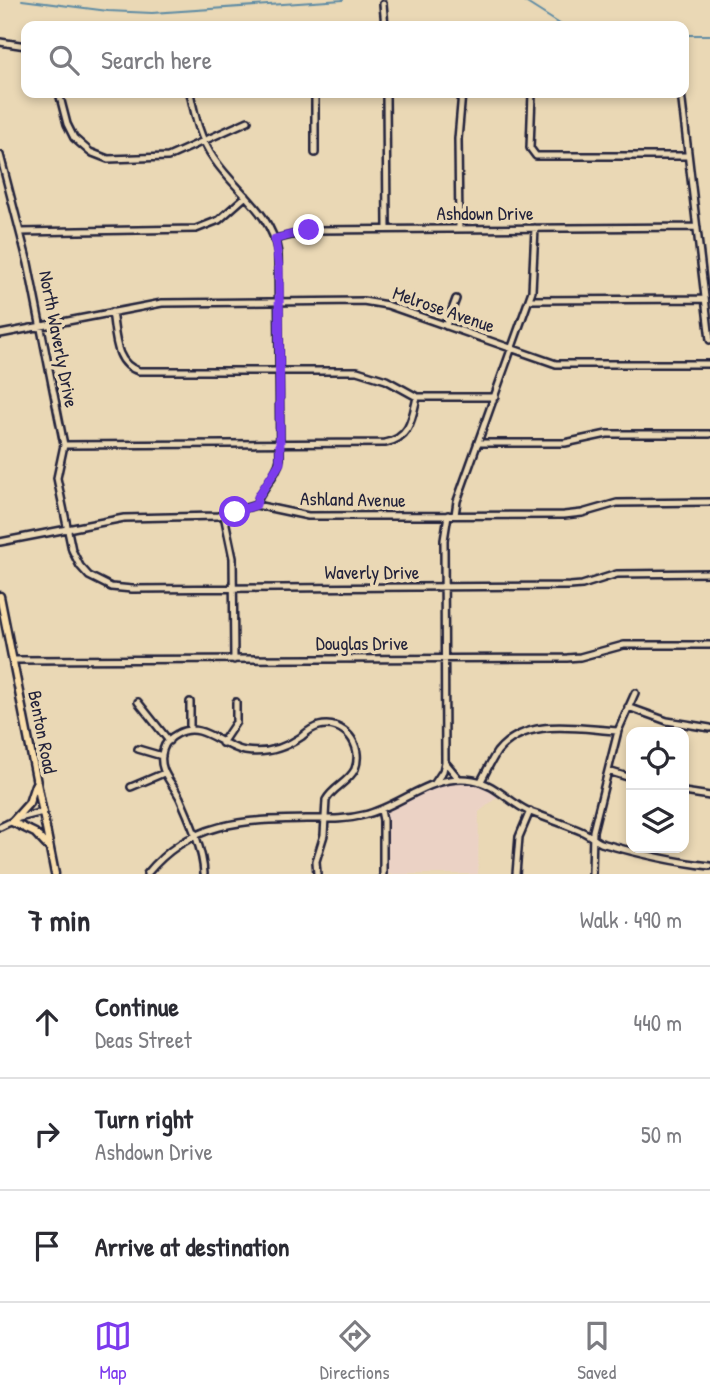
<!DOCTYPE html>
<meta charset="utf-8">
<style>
:root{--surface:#fff;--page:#f2f2f3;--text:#2b2b33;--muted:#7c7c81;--line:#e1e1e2;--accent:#7c3aed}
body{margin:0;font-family:"Patrick Hand",sans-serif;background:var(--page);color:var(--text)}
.controls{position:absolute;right:21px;bottom:21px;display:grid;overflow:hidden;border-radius:14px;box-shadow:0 4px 10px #0003}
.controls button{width:63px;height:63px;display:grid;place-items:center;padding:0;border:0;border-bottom:2px solid var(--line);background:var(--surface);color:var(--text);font:35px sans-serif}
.stop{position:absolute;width:21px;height:21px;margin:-16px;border:5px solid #7c3aed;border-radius:50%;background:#fff}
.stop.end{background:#7c3aed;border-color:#fff;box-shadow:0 2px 7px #0008}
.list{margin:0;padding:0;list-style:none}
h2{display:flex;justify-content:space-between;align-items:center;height:91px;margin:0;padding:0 28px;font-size:30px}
h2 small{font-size:23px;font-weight:400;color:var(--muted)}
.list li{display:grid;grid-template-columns:46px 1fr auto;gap:21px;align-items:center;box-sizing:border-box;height:112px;padding:0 28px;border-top:2px solid var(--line)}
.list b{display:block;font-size:26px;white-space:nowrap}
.list p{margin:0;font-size:23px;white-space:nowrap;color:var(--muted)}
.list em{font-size:23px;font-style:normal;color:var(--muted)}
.icon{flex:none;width:38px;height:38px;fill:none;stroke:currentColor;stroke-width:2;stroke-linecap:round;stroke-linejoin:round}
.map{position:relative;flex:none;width:710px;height:874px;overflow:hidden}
.search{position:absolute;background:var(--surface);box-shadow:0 4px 10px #0003;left:21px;right:21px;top:21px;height:77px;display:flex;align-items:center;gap:18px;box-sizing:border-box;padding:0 24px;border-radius:14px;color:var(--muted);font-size:26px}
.sheet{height:427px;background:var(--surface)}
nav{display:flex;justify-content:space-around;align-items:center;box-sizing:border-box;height:98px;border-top:2px solid var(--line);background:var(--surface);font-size:19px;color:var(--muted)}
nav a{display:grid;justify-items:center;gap:4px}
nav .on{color:var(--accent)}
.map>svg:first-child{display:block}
.built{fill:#ebd2c5}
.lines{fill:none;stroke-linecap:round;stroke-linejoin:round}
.stream{stroke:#608ca4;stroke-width:2}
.minor-casing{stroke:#22223b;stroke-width:10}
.major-casing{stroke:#22223b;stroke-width:11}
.minor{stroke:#ead8b5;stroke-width:5}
.major{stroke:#f9deab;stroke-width:6}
.route{stroke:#7c3aed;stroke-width:9}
.labels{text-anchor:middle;stroke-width:7;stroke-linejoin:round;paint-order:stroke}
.street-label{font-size:19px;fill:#22223b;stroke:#ead8b5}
</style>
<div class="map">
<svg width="710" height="874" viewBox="0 0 710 874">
<rect width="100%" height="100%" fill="#ead8b5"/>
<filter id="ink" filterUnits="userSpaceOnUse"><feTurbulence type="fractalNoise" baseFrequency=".0143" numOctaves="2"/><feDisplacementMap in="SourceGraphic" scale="14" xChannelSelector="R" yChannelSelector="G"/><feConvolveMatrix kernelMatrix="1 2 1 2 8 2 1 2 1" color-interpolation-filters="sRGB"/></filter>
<g filter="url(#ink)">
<path class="built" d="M470,779l32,14 -23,19 -1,62h-95l-2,-64 43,-23z"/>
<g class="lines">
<path class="stream" d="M22,0l86,11 44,2 191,-13
M522,0l41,26
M684,35h26"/>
<defs>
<path id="minor" d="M383,4l2,22
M0,42l26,4
M59,93l8,31 7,14 16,14 18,7 60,-2 80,-36
M190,93c5,23 10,46 24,66 22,33 57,52 64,94l2,206c-3,17 -19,29 -24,46
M315,93v60
M386,93l1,136
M532,93l-2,55 6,8h152
M681,93l29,247
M0,155l28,108 36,182 -7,33 15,72 8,16 9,10 22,11 21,2 438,-3 12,-1 35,-11 93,-1
M459,229l-1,-90 4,-46
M20,232l176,-3 23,-9 27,-24
M275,239l39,-9 383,-3
M529,300l176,-1
M112,312c4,22 2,52 27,59h218l29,9 31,17h78
M446,326l10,-27
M0,334l162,-31 201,-2 24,4 169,59h154
M478,443h87l42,-9h103
M64,445l321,-2c25,-5 27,-24 32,-46
M224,515l9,43 1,102
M448,515l-4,25 1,222 14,17
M455,515l2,-14 75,-210 3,-63
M0,542l124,-24 94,-2 38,-11 52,11 256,-1 18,-2 35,-10 93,-1
M13,660l554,-2 13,-1 44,-12h86
M138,702l31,39
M190,702v28
M628,707l39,14 43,7
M222,743l14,-21v-20
M138,749l24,7
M608,771l23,7
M481,781c5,-9 10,-20 16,-29 29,-36 81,-23 121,-21
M435,783l8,-12 2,-9
M131,787l33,-14
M684,792l26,4
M381,810l2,10v54
M0,827l19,-9 24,-6
M147,874c43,-53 97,-54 159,-55 20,0 39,1 58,-4 38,-9 67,-42 109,-35 22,4 36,22 55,31 18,7 37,13 55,21 7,3 11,8 18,11 35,10 73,19 109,23
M204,874c-1,-25 -14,-53 -24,-76 -8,-16 -23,-28 -17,-48 2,-7 8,-13 14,-16 25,-14 44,13 68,17 20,3 40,-3 56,-14 6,-5 10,-9 18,-11 25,-6 45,19 36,43 -6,13 -22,18 -29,31l-2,35 -8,26 1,13
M516,874l3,-37 11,-26
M592,874l1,-43 25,-100 17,-38"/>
<path id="major" d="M0,596l55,278
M35,785l-6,18 -17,19 23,11 14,15"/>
</defs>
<use href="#minor" class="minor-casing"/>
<use href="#major" class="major-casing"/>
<use href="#minor" class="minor"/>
<use href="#major" class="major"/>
</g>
</g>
<g class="lines" filter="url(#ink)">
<path class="route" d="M235,512l21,-7 2,-8 22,-34 -1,-195 -4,-29 34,-9"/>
</g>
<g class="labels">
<g class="street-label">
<text x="485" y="220">Ashdown Drive</text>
<text transform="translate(444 309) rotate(19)" y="7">Melrose Avenue</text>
<text transform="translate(59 339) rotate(79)" y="7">North Waverly Drive</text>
<text transform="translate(353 499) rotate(1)" y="7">Ashland Avenue</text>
<text x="372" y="579">Waverly Drive</text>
<text x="362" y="650">Douglas Drive</text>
<text transform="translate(43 732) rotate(79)" y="7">Benton Road</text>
</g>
</g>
</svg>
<div class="controls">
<button><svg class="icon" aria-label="locate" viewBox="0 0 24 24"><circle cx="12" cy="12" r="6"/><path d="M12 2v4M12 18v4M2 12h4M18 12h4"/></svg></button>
<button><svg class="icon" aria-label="layers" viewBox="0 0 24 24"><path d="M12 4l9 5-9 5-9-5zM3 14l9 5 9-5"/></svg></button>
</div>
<div class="stop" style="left:235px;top:512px"></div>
<div class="stop end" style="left:309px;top:230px"></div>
<div class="search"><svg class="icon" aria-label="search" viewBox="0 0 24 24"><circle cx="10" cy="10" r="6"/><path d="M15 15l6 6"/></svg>Search here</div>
</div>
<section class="sheet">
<h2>7 min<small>Walk · 490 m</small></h2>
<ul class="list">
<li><svg class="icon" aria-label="ahead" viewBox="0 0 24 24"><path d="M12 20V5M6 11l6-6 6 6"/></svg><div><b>Continue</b><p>Deas Street</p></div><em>440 m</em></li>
<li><svg class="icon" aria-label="right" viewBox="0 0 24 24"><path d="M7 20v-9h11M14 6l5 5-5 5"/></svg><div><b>Turn right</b><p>Ashdown Drive</p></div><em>50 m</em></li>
<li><svg class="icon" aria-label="arrive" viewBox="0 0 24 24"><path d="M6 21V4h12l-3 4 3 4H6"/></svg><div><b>Arrive at destination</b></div></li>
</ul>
</section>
<nav>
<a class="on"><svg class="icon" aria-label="map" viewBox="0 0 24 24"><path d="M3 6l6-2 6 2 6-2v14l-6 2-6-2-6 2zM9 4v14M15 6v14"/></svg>Map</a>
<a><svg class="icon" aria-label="directions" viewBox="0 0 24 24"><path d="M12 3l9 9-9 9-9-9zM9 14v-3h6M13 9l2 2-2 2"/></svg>Directions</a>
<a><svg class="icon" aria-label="saved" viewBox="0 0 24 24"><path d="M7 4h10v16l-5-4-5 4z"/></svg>Saved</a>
</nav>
